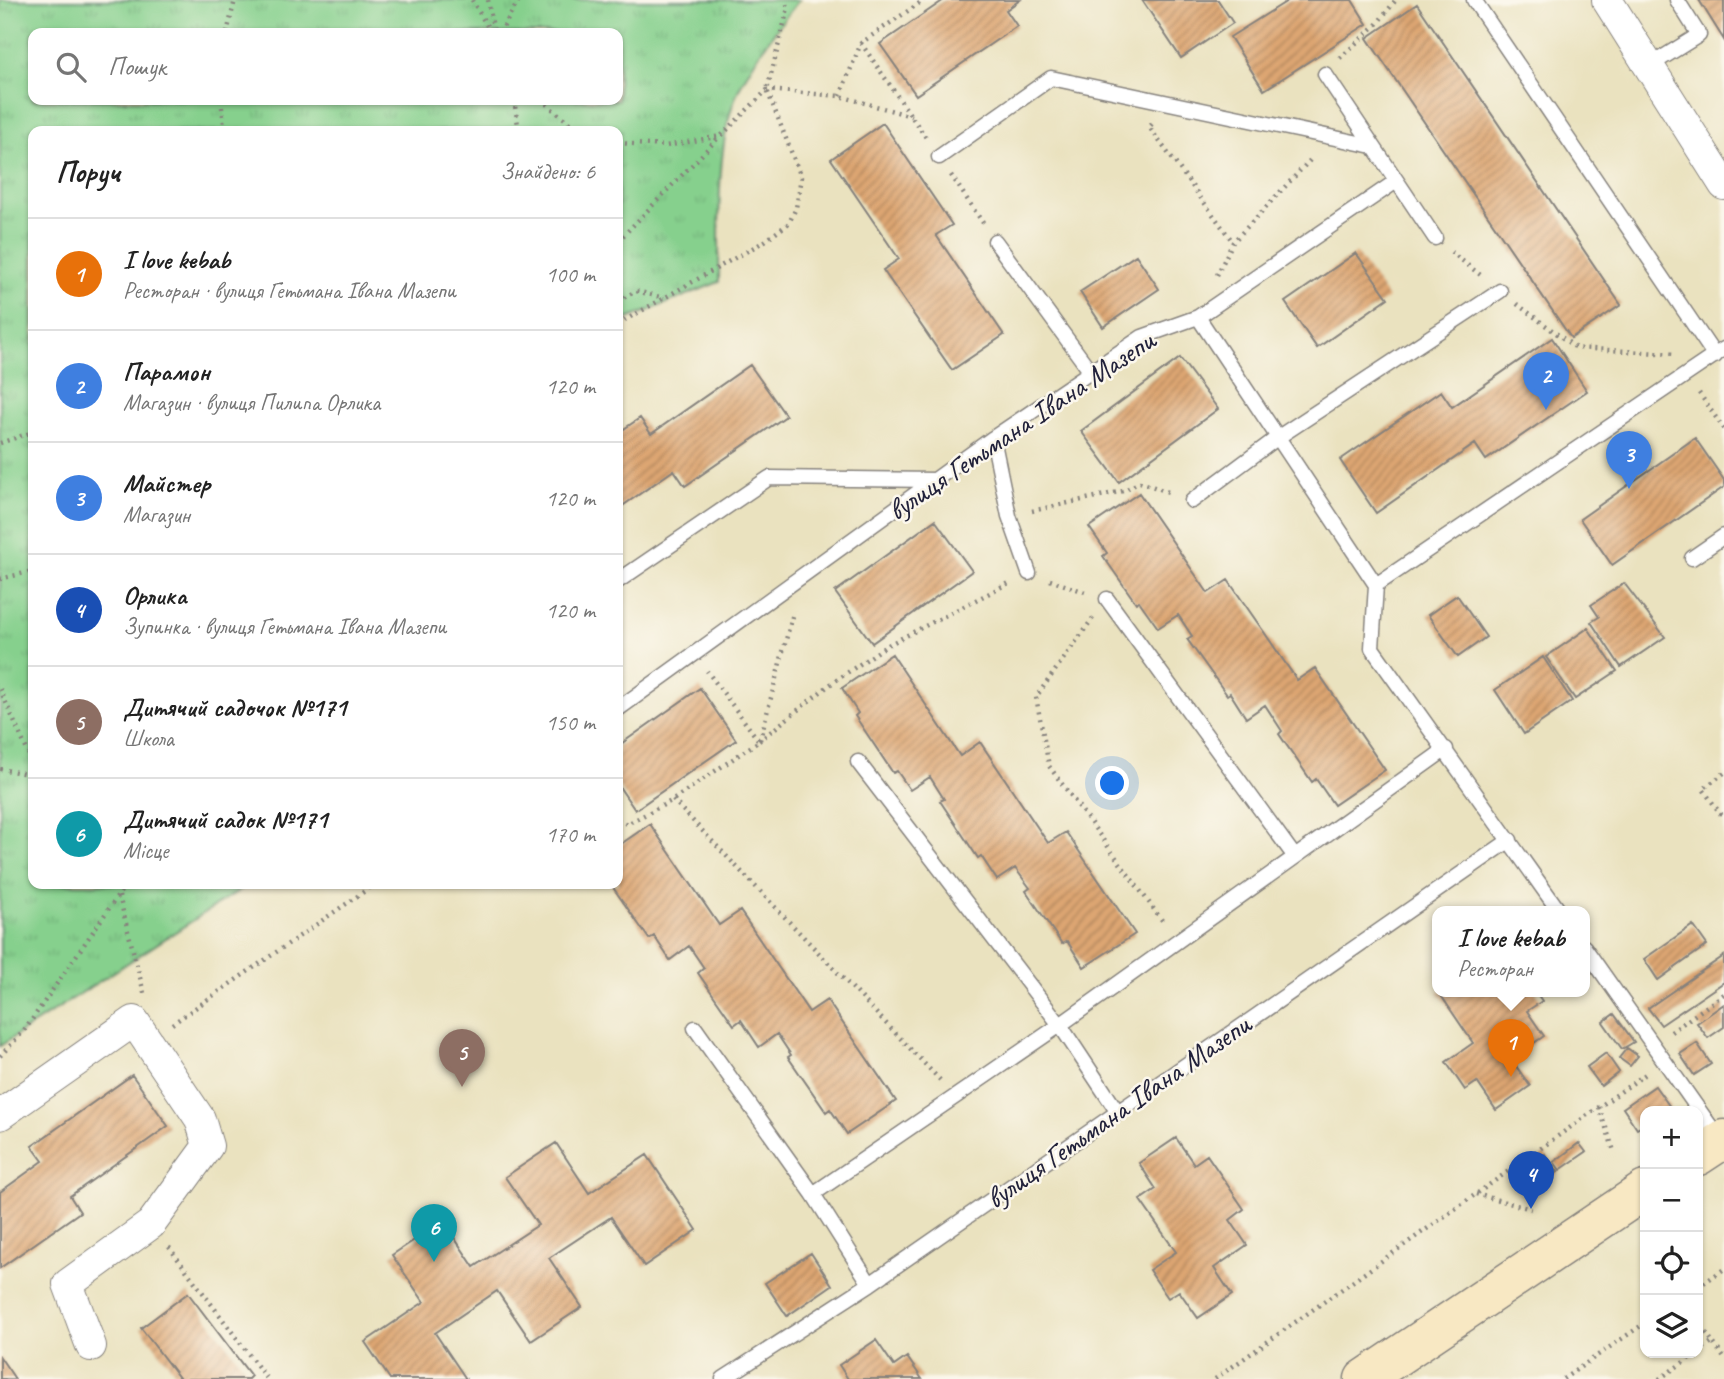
<!DOCTYPE html>
<html lang="uk">
<meta charset="utf-8">
<style>
:root{--surface:#fff;--page:#f2f2f2;--text:#222;--muted:#767676;--line:#e0e0e0;--accent:#d1495b}
body{margin:0;font-family:Caveat,sans-serif;background:var(--page);color:var(--text)}
.controls{position:absolute;right:21px;bottom:21px;display:grid;overflow:hidden;border-radius:14px;box-shadow:0 2px 5px #0004}
.controls button{width:63px;height:63px;display:grid;place-items:center;padding:0;border:0;border-bottom:2px solid var(--line);background:var(--surface);color:var(--text);font:35px sans-serif}
.you{position:absolute;left:1113px;top:784px;width:24px;height:24px;margin:-18px;border:5px solid #fff;border-radius:50%;background:#1a73e8;box-shadow:0 0 0 10px #1a73e833}
.badge{display:grid;place-items:center;width:46px;height:46px;border-radius:50%;background:var(--accent);color:#fff;font-size:23px;font-weight:700}
.pin{position:absolute;translate:-50% -58px;filter:drop-shadow(0 2px 4px #0008)}
.pin::after{content:'';position:absolute;top:37px;width:24px;height:21px;background:inherit;clip-path:polygon(0 0,100% 0,50% 100%)}
.popup{position:absolute;left:1432px;top:906px;width:158px;height:91px;box-sizing:border-box;display:grid;place-content:center;border-radius:14px;background:var(--surface);filter:drop-shadow(0 2px 5px #0005);font-size:23px;white-space:nowrap;color:var(--muted)}
.popup b{font-size:26px;color:var(--text)}
.popup::after{content:'';position:absolute;left:50%;top:100%;margin-left:-14px;border:14px solid transparent;border-top-color:var(--surface)}
.list{margin:0;padding:0;list-style:none}
h2{display:flex;justify-content:space-between;align-items:center;height:91px;margin:0;padding:0 28px;font-size:30px}
h2 small{font-size:23px;font-weight:400;color:var(--muted)}
.list li{display:grid;grid-template-columns:46px 1fr auto;gap:21px;align-items:center;box-sizing:border-box;height:112px;padding:0 28px;border-top:2px solid var(--line)}
.list b{display:block;font-size:26px;white-space:nowrap}
.list p{margin:0;font-size:23px;white-space:nowrap;color:var(--muted)}
.list em{font-size:23px;font-style:normal;color:var(--muted)}
.icon{flex:none;width:38px;height:38px;fill:none;stroke:currentColor;stroke-width:2;stroke-linecap:round;stroke-linejoin:round}
.map{position:relative;flex:none;width:1724px;height:1379px;overflow:hidden}
.search{position:absolute;background:var(--surface);box-shadow:0 2px 5px #0004;left:28px;top:28px;width:595px;height:77px;display:flex;align-items:center;gap:18px;box-sizing:border-box;padding:0 24px;border-radius:14px;color:var(--muted);font-size:26px}
.panel{position:absolute;background:var(--surface);box-shadow:0 2px 5px #0004;left:28px;top:126px;width:595px;height:763px;border-radius:14px}
.map>svg:first-child{display:block}
.park{fill:url(#park-tufts);stroke:#547964;stroke-width:2;fill-rule:evenodd}
.building{fill:url(#building-hatch)}
.lines{fill:none;stroke-linecap:round;stroke-linejoin:round}
.service-casing{stroke:#86827d;stroke-width:17}
.minor-casing{stroke:#86827d;stroke-width:32}
.secondary-casing{stroke:#86827d;stroke-width:41}
.path{stroke:#86827d;stroke-width:4.5;stroke-dasharray:2 5;stroke-linecap:butt}
.service{stroke:#fff;stroke-width:14}
.minor{stroke:#fff;stroke-width:30}
.secondary{stroke:#f8e8c3;stroke-width:38}
.labels{text-anchor:middle;stroke-width:5;stroke-linejoin:round;paint-order:stroke}
.street-label{font-size:30px;fill:#22223b;stroke:#fbf7ec}
</style>
<div class="map">
<svg width="1724" height="1379" viewBox="0 0 1724 1379">
<defs>
<pattern id="park-tufts" width="24" height="20" patternUnits="userSpaceOnUse" patternTransform="scale(1.75)"><rect width="24" height="20" fill="#86d08d"/><path d="M3 7l-1-3M5 7V3M7 7l1-3M15 17l-1-3M17 17v-4M19 17l1-3" fill="none" stroke="#73b27b"/></pattern>
<pattern id="building-hatch" width="6" height="6" patternUnits="userSpaceOnUse" patternTransform="scale(1.75)"><rect width="6" height="6" fill="#dda672"/><path d="M-1 1l2-2M0 6l6-6M5 7l2-2" fill="none" stroke="#b3875f"/></pattern>
</defs>
<rect width="100%" height="100%" fill="#fbf7ec"/>
<filter id="ink" filterUnits="userSpaceOnUse"><feTurbulence type="fractalNoise" baseFrequency=".0143" numOctaves="2"/><feDisplacementMap in="SourceGraphic" scale="14" xChannelSelector="R" yChannelSelector="G"/><feConvolveMatrix kernelMatrix="1 2 1 2 8 2 1 2 1" color-interpolation-filters="sRGB"/></filter>
<filter id="wash" filterUnits="userSpaceOnUse"><feTurbulence type="fractalNoise" baseFrequency=".00686" numOctaves="4" result="noise"/><feDisplacementMap in="SourceGraphic" scale="28" xChannelSelector="R" yChannelSelector="G"/><feGaussianBlur stdDeviation="1.57" result="paint"/><feColorMatrix in="noise" values="0 0 0 0 0 0 0 0 0 0 0 0 0 0 0 0 0 1.4 0 .05"/><feComposite in="paint" operator="in"/></filter>
<g filter="url(#wash)">
<rect width="100%" height="100%" fill="#eae2bf"/>
<path class="park" d="M0,0h799c-21,27 -42,54 -58,85 -27,52 -21,139 -22,197l-101,41v-192h-585v753h216l-249,162zM33,33h585v67h-585z"/>
<g id="blocks">
<path class="building" d="M944,0h76l-14,10 11,16 -101,69 -36,-51z
M1142,0h76l15,23 -52,35z
M1289,0h63l15,24 -103,66 -34,-53z
M1699,0h25v40z
M1417,4l204,301 -50,33 -204,-300z
M883,123l69,102 -16,10 68,100 -52,35 -69,-100 16,-11 -68,-100z
M1356,253l32,45 -71,50 -32,-46z
M1136,255l23,34 -56,38 -23,-35z
M1552,338l35,53 -101,69 -11,-16 -99,69 -36,-53 101,-69 11,16z
M1180,358l38,51 -99,73 -38,-51z
M750,365l36,51 -101,70 -11,-16 -56,39v-76l22,-15 11,16z
M1695,438l29,42v7l-112,78 -32,-46z
M1139,493l69,100 20,-13 69,100 18,-12 70,102 -51,35 -18,-26 -4,3 -33,-48 3,-3 -17,-26 -19,13 -16,-25 -3,2 -40,-56 5,-3 -14,-21 -20,13 -19,-27 -3,2 -33,-47 4,-3 -18,-26z
M935,520l37,51 -100,72 -37,-51z
M1624,583l41,54 -44,30 -30,-45 8,-5 -8,-12z
M1457,595l29,42 -28,20 -30,-42z
M1588,628l29,43 -42,28 -29,-42z
M892,654l68,102 20,-14 68,101 18,-11 69,102 -51,33 -17,-26 -5,3 -36,-53 4,-3 -15,-20 -18,12 -16,-24 -3,2 -38,-57 4,-2 -14,-22 -20,13 -13,-19 -4,2 -38,-57 3,-3 -16,-25z
M1543,657l29,44 -48,33 -29,-44z
M700,688l36,52 -101,70 -17,-25v-39z
M650,824l69,101 21,-14 69,101 18,-12 69,101 -49,33 -17,-25 -4,3 -38,-55 3,-2 -14,-21 -18,13 -18,-27 -7,5 -36,-52 6,-5 -15,-22 -19,14 -16,-24 -5,3 -37,-53 6,-2v-38z
M1693,925l14,20 -49,35 -14,-21z
M1724,956v26l-63,43 -13,-17z
M1438,991h97l7,10 -15,10 17,25 -33,23 19,27 -34,24 -19,-28 -12,8 -19,-28 27,-19z
M1724,1004v23l-16,11 -11,-15z
M1614,1014l20,28 -12,7 -19,-27z
M1697,1043l14,21 -17,11 -14,-21z
M1627,1048l11,8 -8,10 -11,-8z
M1606,1053l13,19 -18,14 -14,-19z
M132,1075l36,51 -98,70 10,16 -80,56v-76l43,-31 -11,-15z
M1655,1086l15,21 -7,4h-18v13l-8,5 -14,-21z
M1176,1138l18,26 13,-9 37,54 -14,11 17,25 -33,23 18,27 -34,23 -19,-27 -11,7 -19,-28 27,-18 -36,-52 16,-11 -17,-26z
M556,1143l33,50 58,-38 50,75 -53,36 -33,-49 -62,41 33,49 -51,34 -34,-50 -62,42 31,46h-76l-25,-37 59,-40 -32,-47 51,-34 31,46 64,-42 -33,-48z
M1579,1143l7,9 -26,18 -6,-8z
M1545,1154l13,18 -32,23 -13,-18z
M811,1253l21,32 -45,31 -22,-33z
M188,1293l63,83 -3,3h-68l-39,-51z
M876,1340l18,26 13,-9 15,22h-74l-9,-14z
M0,1357l15,22h-15z"/>
</g>
</g>
<g filter="url(#ink)">
<use href="#blocks" fill-opacity="0" stroke="#86827d" stroke-width="2"/>
<g class="lines">
<defs>
<path id="service" d="M1474,0l241,356
M1649,66l50,-31 -22,-35
M1325,74l110,164
M939,157l112,-79 322,68
M995,241l96,131
M1198,317l197,-135
M993,438l16,78 20,57
M1192,501l85,-63 223,-147
M1692,558l32,-22
M618,581l151,-103 166,2
M1376,585l348,-236
M1107,599l188,258
M618,709l375,-271 149,-101 56,-20 178,268 -4,63 187,263
M858,762l202,263 57,86
M1584,947l136,193
M695,1028l118,166
M870,1284l-57,-90 247,-169 386,-276
M723,1379l147,-95 640,-444"/>
<path id="minor" d="M1607,0l117,185
M0,1115l134,-94 66,98 8,27 -57,78 -83,60 23,62"/>
<path id="secondary" d="M1698,1156l26,-17
M1364,1379l281,-189"/>
</defs>
<use href="#service" class="service-casing"/>
<use href="#minor" class="minor-casing"/>
<use href="#secondary" class="secondary-casing"/>
<path class="path" d="M472,0l19,33
M488,0l6,33
M227,33l8,-33
M500,33l19,-33
M861,43l66,96
M1340,58l36,-33 20,-25
M840,96l21,-53 63,-43
M221,100l4,31
M514,100l5,31
M541,100l39,31
M1152,124l-3,3 84,115
M618,143l48,3 55,-10 46,-46 73,6 71,20
M951,175l32,48
M618,241l102,-105
M1451,252l32,25
M1217,275l16,-33 79,-84
M618,301l18,-10 28,7
M1517,304l59,44 100,6
M618,324l147,-83 24,-18 7,-15 5,-31 -34,-87 21,-82 -2,-8
M1699,393l25,36
M0,443l33,-11
M1032,511l91,-20 17,-9 31,11
M0,579l33,-8
M1050,580l38,13
M1093,618l-57,79 13,69 115,157
M0,689l33,75
M760,740l33,-127
M759,741l69,-55 58,-40 123,-63
M0,769l33,6
M1724,773l-21,16 21,30
M673,800l267,280
M618,820l9,4 46,-24 86,-59 -52,-70
M119,896l25,97
M172,1024l203,-140
M1671,1032l53,-38
M0,1056l24,-25 102,-147
M1599,1107l15,44
M1476,1194l55,15
M169,1247l98,132
M1698,1287l26,-18
M1698,1321l26,37
M1698,1352l14,-10
M1215,1379l432,-306
M1563,1379l82,-56
M1659,1379l38,-26"/>
<use href="#service" class="service"/>
<use href="#minor" class="minor"/>
<use href="#secondary" class="secondary"/>
</g>
</g>
<g class="labels">
<g class="street-label">
<text transform="translate(1021 425) rotate(-34)" y="10">вулиця Гетьмана Івана Мазепи</text>
<text transform="translate(1118 1111) rotate(-35)" y="10">вулиця Гетьмана Івана Мазепи</text>
</g>
</g>
</svg>
<div class="controls">
<button>+</button>
<button>−</button>
<button><svg class="icon" aria-label="locate" viewBox="0 0 24 24"><circle cx="12" cy="12" r="6"/><path d="M12 2v4M12 18v4M2 12h4M18 12h4"/></svg></button>
<button><svg class="icon" aria-label="layers" viewBox="0 0 24 24"><path d="M12 4l9 5-9 5-9-5zM3 14l9 5 9-5"/></svg></button>
</div>
<div class="you"></div>
<div class="pin badge" style="left:1511px;top:1077px;background:#e8710a">1</div>
<div class="popup"><b>I love kebab</b>Ресторан</div>
<div class="pin badge" style="left:1546px;top:410px;background:#3f7fe0">2</div>
<div class="pin badge" style="left:1629px;top:489px;background:#3f7fe0">3</div>
<div class="pin badge" style="left:1531px;top:1209px;background:#1a4fb4">4</div>
<div class="pin badge" style="left:462px;top:1087px;background:#8d6e63">5</div>
<div class="pin badge" style="left:434px;top:1262px;background:#0f9aa8">6</div>
<div class="search"><svg class="icon" aria-label="search" viewBox="0 0 24 24"><circle cx="10" cy="10" r="6"/><path d="M15 15l6 6"/></svg>Пошук</div>
<section class="panel">
<h2>Поруч<small>Знайдено: 6</small></h2>
<ul class="list">
<li><span class="badge" style="background:#e8710a">1</span><div><b>I love kebab</b><p>Ресторан · вулиця Гетьмана Івана Мазепи</p></div><em>100 m</em></li>
<li><span class="badge" style="background:#3f7fe0">2</span><div><b>Парамон</b><p>Магазин · вулиця Пилипа Орлика</p></div><em>120 m</em></li>
<li><span class="badge" style="background:#3f7fe0">3</span><div><b>Майстер</b><p>Магазин</p></div><em>120 m</em></li>
<li><span class="badge" style="background:#1a4fb4">4</span><div><b>Орлика</b><p>Зупинка · вулиця Гетьмана Івана Мазепи</p></div><em>120 m</em></li>
<li><span class="badge" style="background:#8d6e63">5</span><div><b>Дитячий садочок №171</b><p>Школа</p></div><em>150 m</em></li>
<li><span class="badge" style="background:#0f9aa8">6</span><div><b>Дитячий садок №171</b><p>Місце</p></div><em>170 m</em></li>
</ul>
</section>
</div>
